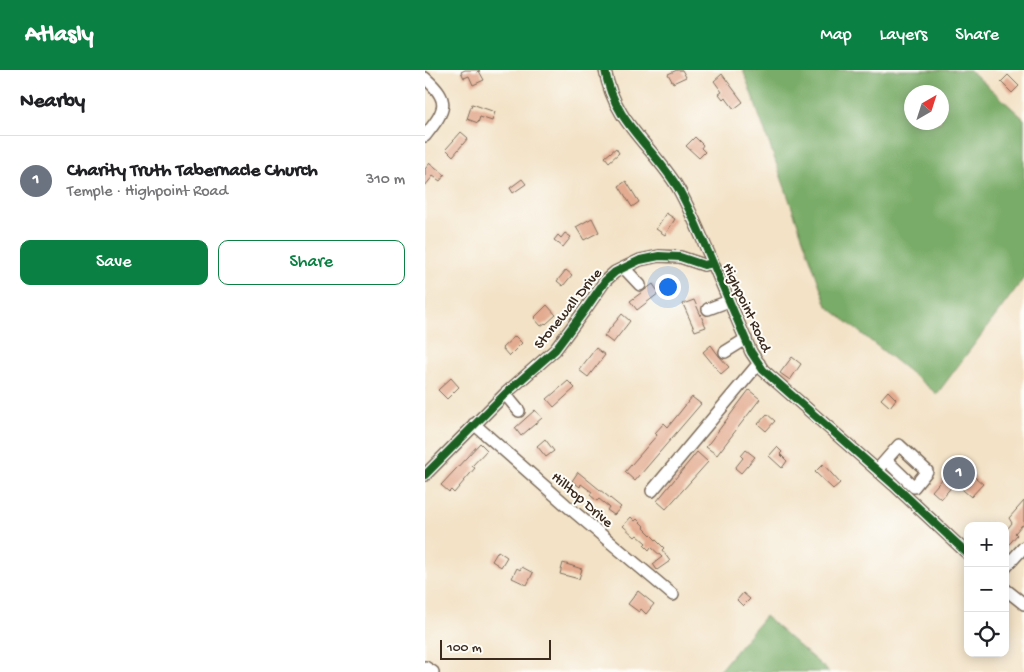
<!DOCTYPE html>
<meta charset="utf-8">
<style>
:root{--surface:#fff;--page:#f2f2f2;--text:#202124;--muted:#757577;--line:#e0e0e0;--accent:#0b8043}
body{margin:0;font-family:"Gochi Hand",sans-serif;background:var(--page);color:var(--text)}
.controls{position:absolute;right:15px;bottom:15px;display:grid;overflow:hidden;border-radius:10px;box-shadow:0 2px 12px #0003}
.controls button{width:45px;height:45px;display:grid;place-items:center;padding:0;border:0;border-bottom:1px solid var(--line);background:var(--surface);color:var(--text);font:25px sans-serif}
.compass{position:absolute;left:479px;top:15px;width:45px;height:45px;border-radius:50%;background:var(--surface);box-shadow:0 2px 12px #0003;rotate:39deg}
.scale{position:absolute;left:15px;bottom:12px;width:111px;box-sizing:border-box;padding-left:5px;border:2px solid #3b2a1e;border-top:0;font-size:14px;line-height:18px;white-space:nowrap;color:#3b2a1e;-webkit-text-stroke:4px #fdfcf7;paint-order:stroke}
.you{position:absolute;left:242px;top:216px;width:18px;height:18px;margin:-12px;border:4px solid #fff;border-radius:50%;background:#1a73e8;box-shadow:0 0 0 8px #1a73e833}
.badge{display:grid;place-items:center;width:32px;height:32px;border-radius:50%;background:var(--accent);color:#fff;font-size:16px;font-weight:700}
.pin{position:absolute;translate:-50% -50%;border:2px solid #fff;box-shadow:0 1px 5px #0006}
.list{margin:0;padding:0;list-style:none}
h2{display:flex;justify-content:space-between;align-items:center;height:65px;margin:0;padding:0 20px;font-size:21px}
h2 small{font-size:16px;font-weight:400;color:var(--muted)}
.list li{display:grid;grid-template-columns:32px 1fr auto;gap:15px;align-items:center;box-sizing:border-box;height:90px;padding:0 20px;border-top:1px solid var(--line)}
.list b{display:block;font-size:19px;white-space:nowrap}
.list p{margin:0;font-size:16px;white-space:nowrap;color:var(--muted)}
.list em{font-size:16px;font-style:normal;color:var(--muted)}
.actions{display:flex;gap:10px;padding:15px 20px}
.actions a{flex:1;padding:11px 0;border:1px solid var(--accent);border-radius:10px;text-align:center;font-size:18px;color:var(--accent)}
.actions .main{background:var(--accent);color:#fff}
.icon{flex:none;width:28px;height:28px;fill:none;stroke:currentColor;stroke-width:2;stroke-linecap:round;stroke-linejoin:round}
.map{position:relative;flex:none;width:599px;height:602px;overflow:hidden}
header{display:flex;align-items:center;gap:30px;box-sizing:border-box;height:70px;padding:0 25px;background:var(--accent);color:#fff}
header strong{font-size:24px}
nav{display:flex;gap:28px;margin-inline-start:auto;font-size:18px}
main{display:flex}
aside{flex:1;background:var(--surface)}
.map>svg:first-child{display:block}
.forest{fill:#79ac68;stroke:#5a6b43;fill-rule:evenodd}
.building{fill:#e3ab90}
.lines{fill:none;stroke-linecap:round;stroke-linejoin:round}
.minor-casing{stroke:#7b6a59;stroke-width:14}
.minor{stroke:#fff;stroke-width:11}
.cycleway-casing{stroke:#fdfcf7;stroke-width:11}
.cycleway{stroke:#1b5e20;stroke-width:8}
.labels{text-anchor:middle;stroke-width:4;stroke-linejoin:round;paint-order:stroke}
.street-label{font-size:15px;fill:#3b2a1e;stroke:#fdfcf7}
</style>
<header>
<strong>Atlasly</strong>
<nav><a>Map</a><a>Layers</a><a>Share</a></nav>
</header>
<main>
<aside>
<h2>Nearby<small></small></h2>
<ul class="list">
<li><span class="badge" style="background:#6b7280">1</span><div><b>Charity Truth Tabernacle Church</b><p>Temple · Highpoint Road</p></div><em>310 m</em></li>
</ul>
<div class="actions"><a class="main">Save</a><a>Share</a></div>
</aside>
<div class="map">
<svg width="599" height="602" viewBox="0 0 599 602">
<rect width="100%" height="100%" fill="#fdfcf7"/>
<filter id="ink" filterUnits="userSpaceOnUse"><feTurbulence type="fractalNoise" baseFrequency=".02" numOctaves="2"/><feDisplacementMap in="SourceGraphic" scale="10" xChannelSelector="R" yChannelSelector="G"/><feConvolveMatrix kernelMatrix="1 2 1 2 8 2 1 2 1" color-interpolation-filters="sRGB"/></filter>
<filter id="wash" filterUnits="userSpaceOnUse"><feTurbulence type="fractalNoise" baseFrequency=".0096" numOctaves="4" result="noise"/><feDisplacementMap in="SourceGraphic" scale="20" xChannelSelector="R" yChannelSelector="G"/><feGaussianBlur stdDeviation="1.12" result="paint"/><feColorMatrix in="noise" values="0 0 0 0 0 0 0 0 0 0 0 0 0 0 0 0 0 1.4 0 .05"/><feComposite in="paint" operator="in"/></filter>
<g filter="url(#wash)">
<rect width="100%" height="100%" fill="#f3e2c6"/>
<path class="forest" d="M318,0h227l54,49v159l-87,116 -110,-88zM487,22h29v30h-29z
M340,546l64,56h-111z"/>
<g id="blocks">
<path class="building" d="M40,0h15l-3,2 2,-1 5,9 -11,5 -4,-9 -5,2 -3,-6z
M252,0h5l4,7 -13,6 -5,-9z
M297,4l21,28 -9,7 -9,-12 -2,2 -4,-5 3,-2 -8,-11z
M583,5l11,11 -7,7 -11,-11z
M47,34l23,8 -3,9 -12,-4 -2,6 -11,-4z
M36,62l7,6 -15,18 -7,-7z
M270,67l8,8 -2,3 4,4 -6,6 -13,-12z
M191,78l3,5 -10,9 -4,-5z
M5,93l15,12 -5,6 -7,-5 -8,10v-17z
M97,109l4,5 -13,9 -3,-5z
M201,111l13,21 -7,5 -13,-21z
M241,143l9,6 -10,16 -9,-6z
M167,148l7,14 -15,8 -8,-13z
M140,163l6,4 -8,10 -9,-7 4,-5 3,3z
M141,200l6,5 -9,11 -6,-5z
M228,214l6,9 -22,17 -7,-9z
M269,230l12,27 -11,4 -12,-27z
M122,235l9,10 -10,9 -1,-1 -4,3 -7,-8z
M197,244l8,7 -17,22 -9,-7z
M90,266l7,7 -13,13 -7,-8z
M286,275l8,11 10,11 -8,7 -18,-22z
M171,278l9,7 -17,22 -9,-7z
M367,287l9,7 -11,16 -10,-7z
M26,308l8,9 -12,12 -9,-9z
M143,311l7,7 -21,19 -7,-8z
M324,320l11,9 -43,56 -11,-8z
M463,321l8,8 -6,8 -9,-8z
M267,327l9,7 -66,77 -10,-9 32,-37 -2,-2 9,-10 4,4z
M110,340l7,8 -21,18 -6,-8z
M342,344l8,7 -9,10 -8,-7z
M120,369l9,12 -8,6 -9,-11z
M55,373l7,7 -15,16 3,2 -21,25 -3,-3 -2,2 -8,-7z
M352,377l5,5 -2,2 7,7 -5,7 -13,-12z
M321,380l9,7 -14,16 -6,-5 8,-10 -2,-2z
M272,382l11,10 -42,47 -9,-8z
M532,392l26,22 -12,13 -16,-14 -14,16 -9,-8z
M398,394l17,19 -7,6 -18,-17z
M153,402l43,35 -7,8 -7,-5 2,-3 -10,-8 -2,2 -7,-6 2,-3 -11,-8 -1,3 -8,-6z
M599,431v25l-2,-1 -7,8 2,2 -12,14v-17l7,-9 -3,-5z
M206,447l4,4 2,-2 8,8 -1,1 20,20 -2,2 8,11 -13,9 -4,-6 9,-7 -11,-10 -2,3 -5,-5 2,-2 -9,-8 -2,2 -12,-11z
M73,481l9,6 -6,10 -9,-6z
M138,493l19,6 -3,10 -19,-5z
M97,497l11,6 -6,12 -15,-7 5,-10 3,2z
M213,521l16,13 -8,10 -5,-5 -2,3 -11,-8z
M318,523l7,6 -7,7 -6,-6z"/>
</g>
</g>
<g filter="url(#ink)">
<use href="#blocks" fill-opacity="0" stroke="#7b6a59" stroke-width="1"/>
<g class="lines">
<defs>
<path id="minor" d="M180,0c9,53 47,75 73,118 12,21 21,44 31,66 14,33 28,65 42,98l12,18 131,115 74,69
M0,8c27,24 20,32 0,58
M199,198l16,17
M283,239l21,-8
M300,282l21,-13
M80,324l14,17
M49,354l92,81 107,90
M452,400l22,-25 28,26 -13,16 -28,-27
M0,405l80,-81 50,-44 32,-43 18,-26 10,-9 25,-12 19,-4 21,1 24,8 9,-2
M227,421l107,-128
M580,498l19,-21
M580,519l19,15
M0,597l8,5"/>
</defs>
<use href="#minor" class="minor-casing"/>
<use href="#minor" class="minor"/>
<defs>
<path id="cycleway" d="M180,0c9,53 47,75 73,118 12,21 21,44 31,66 14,33 28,65 42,98l12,18 131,115 74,69
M0,405l80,-81 50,-44 32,-43 18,-26 10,-9 25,-12 19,-4 21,1 24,8 9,-2"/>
</defs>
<use href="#cycleway" class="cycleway-casing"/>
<use href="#cycleway" class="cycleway"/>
</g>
</g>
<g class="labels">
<g class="street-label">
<text transform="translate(323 237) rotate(65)" y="5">Highpoint Road</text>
<text transform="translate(142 238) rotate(-51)" y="5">Stonewall Drive</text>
<text transform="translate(158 429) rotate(41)" y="5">Hilltop Drive</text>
</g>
</g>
</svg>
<div class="controls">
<button>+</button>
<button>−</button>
<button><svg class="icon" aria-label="locate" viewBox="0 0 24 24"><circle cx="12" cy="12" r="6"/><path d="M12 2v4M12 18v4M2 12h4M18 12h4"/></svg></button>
</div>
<svg class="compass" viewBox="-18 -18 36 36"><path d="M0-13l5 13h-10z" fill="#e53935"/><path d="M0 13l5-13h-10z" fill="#757577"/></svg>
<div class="scale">100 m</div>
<div class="you"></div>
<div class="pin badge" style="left:534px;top:403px;background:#6b7280">1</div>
</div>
</main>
